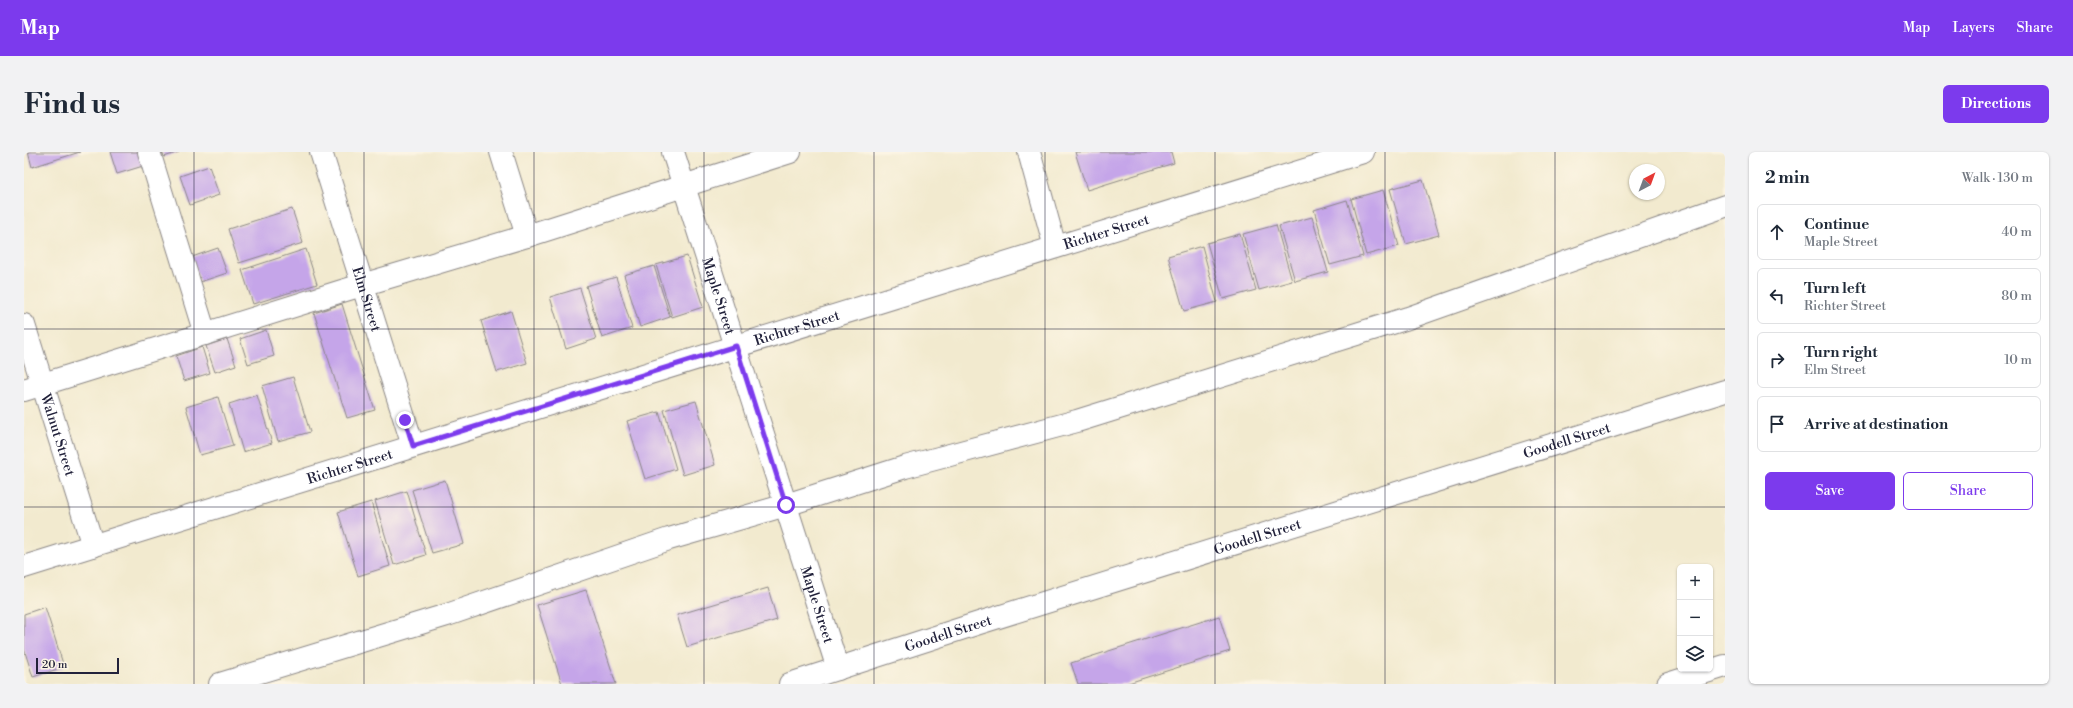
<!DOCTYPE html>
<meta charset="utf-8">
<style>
:root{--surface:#fff;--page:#f2f2f3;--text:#1f2937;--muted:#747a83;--line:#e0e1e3;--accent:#7c3aed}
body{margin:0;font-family:"Libre Bodoni",serif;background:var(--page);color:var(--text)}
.controls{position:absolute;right:12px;bottom:12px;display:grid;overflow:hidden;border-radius:6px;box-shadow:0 1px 3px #0004}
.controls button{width:36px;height:36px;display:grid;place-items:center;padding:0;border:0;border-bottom:1px solid var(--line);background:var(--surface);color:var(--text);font:20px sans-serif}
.compass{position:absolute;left:1605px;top:12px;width:36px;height:36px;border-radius:50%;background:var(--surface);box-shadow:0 1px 3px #0004;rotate:41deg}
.scale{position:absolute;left:12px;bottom:10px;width:83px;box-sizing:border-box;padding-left:4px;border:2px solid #22223b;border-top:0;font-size:11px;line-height:14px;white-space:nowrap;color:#22223b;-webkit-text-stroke:3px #fcf5e5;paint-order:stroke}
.stop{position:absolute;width:12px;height:12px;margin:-9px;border:3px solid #7c3aed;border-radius:50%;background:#fff}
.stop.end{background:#7c3aed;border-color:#fff;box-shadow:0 1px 4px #0008}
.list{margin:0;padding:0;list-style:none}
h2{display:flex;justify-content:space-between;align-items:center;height:52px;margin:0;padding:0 16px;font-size:17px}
h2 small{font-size:13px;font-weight:400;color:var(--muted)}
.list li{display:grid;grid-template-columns:26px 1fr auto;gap:12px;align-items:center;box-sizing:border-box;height:56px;margin:0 8px 8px;padding:0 8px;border:1px solid var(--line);border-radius:6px}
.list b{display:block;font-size:15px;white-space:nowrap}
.list p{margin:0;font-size:13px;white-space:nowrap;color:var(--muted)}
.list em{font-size:13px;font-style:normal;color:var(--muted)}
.actions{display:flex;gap:8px;padding:12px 16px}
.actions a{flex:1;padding:9px 0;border:1px solid var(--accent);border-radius:6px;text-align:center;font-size:14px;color:var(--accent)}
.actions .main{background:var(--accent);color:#fff}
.icon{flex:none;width:22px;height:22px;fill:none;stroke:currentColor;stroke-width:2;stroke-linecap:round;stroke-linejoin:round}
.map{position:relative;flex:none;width:1701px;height:532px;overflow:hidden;border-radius:6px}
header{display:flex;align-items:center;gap:24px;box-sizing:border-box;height:56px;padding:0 20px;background:var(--accent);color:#fff}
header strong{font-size:19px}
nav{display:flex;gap:22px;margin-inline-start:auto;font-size:14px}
.intro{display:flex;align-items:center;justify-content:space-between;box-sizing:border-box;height:96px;padding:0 24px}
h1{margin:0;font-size:28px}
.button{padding:10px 18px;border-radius:6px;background:var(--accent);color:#fff;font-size:14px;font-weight:700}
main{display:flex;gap:24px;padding:0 24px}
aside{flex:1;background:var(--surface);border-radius:6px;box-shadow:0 1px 3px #0004}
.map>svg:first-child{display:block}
.building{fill:#c5a5e9}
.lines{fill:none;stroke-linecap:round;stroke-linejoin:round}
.minor-casing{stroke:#8a8685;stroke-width:24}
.minor{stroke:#fff;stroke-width:22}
.route{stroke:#7c3aed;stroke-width:5}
.grid{fill:none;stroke:#22223b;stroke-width:1;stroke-opacity:0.55}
.labels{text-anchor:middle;stroke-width:3;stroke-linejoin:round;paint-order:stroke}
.street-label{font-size:14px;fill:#22223b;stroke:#fcf5e5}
</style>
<header>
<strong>Map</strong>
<nav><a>Map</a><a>Layers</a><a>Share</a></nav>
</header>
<div class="intro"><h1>Find us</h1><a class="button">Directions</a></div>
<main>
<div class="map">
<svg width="1701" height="532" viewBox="0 0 1701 532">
<rect width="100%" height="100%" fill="#fcf5e5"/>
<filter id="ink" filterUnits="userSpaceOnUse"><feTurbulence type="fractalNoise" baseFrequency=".025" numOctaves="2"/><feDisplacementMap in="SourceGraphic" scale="8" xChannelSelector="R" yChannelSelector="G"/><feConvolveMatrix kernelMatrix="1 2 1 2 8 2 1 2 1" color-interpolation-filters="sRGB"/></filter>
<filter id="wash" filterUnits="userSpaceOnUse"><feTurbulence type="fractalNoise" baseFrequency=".012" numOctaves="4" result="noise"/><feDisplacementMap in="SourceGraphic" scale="16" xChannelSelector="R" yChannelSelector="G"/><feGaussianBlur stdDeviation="0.9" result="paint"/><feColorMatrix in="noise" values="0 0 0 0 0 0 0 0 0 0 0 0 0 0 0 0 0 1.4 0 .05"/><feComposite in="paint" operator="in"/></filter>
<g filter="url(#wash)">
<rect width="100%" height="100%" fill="#f2eacf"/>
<g id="blocks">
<path class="building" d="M4,0h52l-48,15z
M86,0h29l4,14 -26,8z
M138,0h17l-15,5z
M1051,0h96l3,11 -87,27z
M185,14l10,29 -29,10 -10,-29z
M1399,28l16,55 -33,9 -16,-55z
M1359,38l16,56 -33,9 -15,-56z
M1323,48l16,56 -33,9 -16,-55z
M268,57l11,34 -64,20 -11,-34z
M1288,65l16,55 -33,9 -16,-55z
M1252,73l16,56 -33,9 -16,-56z
M1216,82l16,56 -33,9 -16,-56z
M1178,94l15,56 -33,9 -16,-55z
M194,96l9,25 -27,9 -8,-25z
M282,97l11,35 -64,20 -11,-34z
M663,104l16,51 -31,10 -16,-52z
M630,114l16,51 -30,10 -16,-52z
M592,125l16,51 -30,10 -16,-52z
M556,136l16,51 -30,10 -16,-52z
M318,152l33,106 -28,8 -33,-105z
M487,159l16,52 -30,9 -16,-51z
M242,178l8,26 -26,8 -8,-25z
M203,187l9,26 -21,7 -9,-26z
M178,195l8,26 -26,8 -8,-25z
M269,225l17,55 -32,9 -16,-55z
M233,243l15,48 -29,9 -14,-48z
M194,245l15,49 -33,9 -14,-48z
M672,249l19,64 -32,10 -19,-65z
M635,260l17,57 -31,10 -18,-58z
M421,328l19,64 -32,9 -20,-63z
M383,339l19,64 -32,10 -19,-64z
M347,350l19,64 -32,10 -20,-64z
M744,436l9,32 -90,27 -10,-32z
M562,438l30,94h-54l-25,-79z
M21,455l19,60 -31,10 -9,-28v-35z
M1195,464l11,35 -105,33h-47l-7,-21z"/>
</g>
</g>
<g filter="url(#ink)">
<use href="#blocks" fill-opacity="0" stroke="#8a8685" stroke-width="1"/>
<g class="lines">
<defs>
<g id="minor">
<path d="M125,0l56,182"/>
<path id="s1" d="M297,0l92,294"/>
<path d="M477,0l26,84 263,-84"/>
<path id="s2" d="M649,0l165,517"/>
<path d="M1005,0l26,95"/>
<path id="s3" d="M0,173l69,221"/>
<path d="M0,238l318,-99 185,-55"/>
<path id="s4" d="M0,415l1339,-415"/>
<path d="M196,532l227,-69 222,-76 117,-34 119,-38 172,-46 331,-103 317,-112"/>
<path id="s5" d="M766,532l189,-61 746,-232"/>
<path d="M1644,532l57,-18"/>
</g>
</defs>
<use href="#minor" class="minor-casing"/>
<use href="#minor" class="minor"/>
</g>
</g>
<g class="lines" filter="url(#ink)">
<path class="route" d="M381,268l8,26 323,-100 50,159"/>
</g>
<path class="grid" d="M170,0v532M340,0v532M510,0v532M680,0v532M850,0v532M1021,0v532M1191,0v532M1361,0v532M1531,0v532M0,177h1701M0,355h1701"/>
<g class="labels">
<g class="street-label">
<text dy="5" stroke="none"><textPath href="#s4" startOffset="1133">Richter Street</textPath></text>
<text dy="5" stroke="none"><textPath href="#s2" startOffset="151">Maple Street</textPath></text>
<text dy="5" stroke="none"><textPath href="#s1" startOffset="154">Elm Street</textPath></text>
<text dy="5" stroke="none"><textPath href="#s4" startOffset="809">Richter Street</textPath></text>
<text dy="5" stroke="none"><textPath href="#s3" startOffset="115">Walnut Street</textPath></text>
<text dy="5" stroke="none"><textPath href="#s5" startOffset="814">Goodell Street</textPath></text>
<text dy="5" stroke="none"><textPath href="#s4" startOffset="341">Richter Street</textPath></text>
<text dy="5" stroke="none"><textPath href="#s5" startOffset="490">Goodell Street</textPath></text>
<text dy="5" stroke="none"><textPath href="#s2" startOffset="475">Maple Street</textPath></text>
<text dy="5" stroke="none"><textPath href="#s5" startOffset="166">Goodell Street</textPath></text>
</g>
</g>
</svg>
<div class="controls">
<button>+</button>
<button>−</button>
<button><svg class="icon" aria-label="layers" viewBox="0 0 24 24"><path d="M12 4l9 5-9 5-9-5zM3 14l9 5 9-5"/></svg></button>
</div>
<svg class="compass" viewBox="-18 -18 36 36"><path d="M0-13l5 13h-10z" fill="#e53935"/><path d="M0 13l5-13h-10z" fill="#747a83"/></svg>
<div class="scale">20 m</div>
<div class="stop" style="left:762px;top:353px"></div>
<div class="stop end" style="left:381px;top:268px"></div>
</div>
<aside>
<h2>2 min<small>Walk · 130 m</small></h2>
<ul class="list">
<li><svg class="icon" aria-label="ahead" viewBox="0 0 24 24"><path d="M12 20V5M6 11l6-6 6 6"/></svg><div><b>Continue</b><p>Maple Street</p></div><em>40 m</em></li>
<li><svg class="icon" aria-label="left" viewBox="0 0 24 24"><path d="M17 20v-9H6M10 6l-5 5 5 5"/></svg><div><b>Turn left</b><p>Richter Street</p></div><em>80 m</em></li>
<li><svg class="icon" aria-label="right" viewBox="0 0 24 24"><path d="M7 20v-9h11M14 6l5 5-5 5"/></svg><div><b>Turn right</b><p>Elm Street</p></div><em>10 m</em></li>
<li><svg class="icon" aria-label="arrive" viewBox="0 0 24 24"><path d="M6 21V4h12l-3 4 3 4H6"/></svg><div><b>Arrive at destination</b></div></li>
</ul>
<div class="actions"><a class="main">Save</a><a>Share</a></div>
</aside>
</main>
